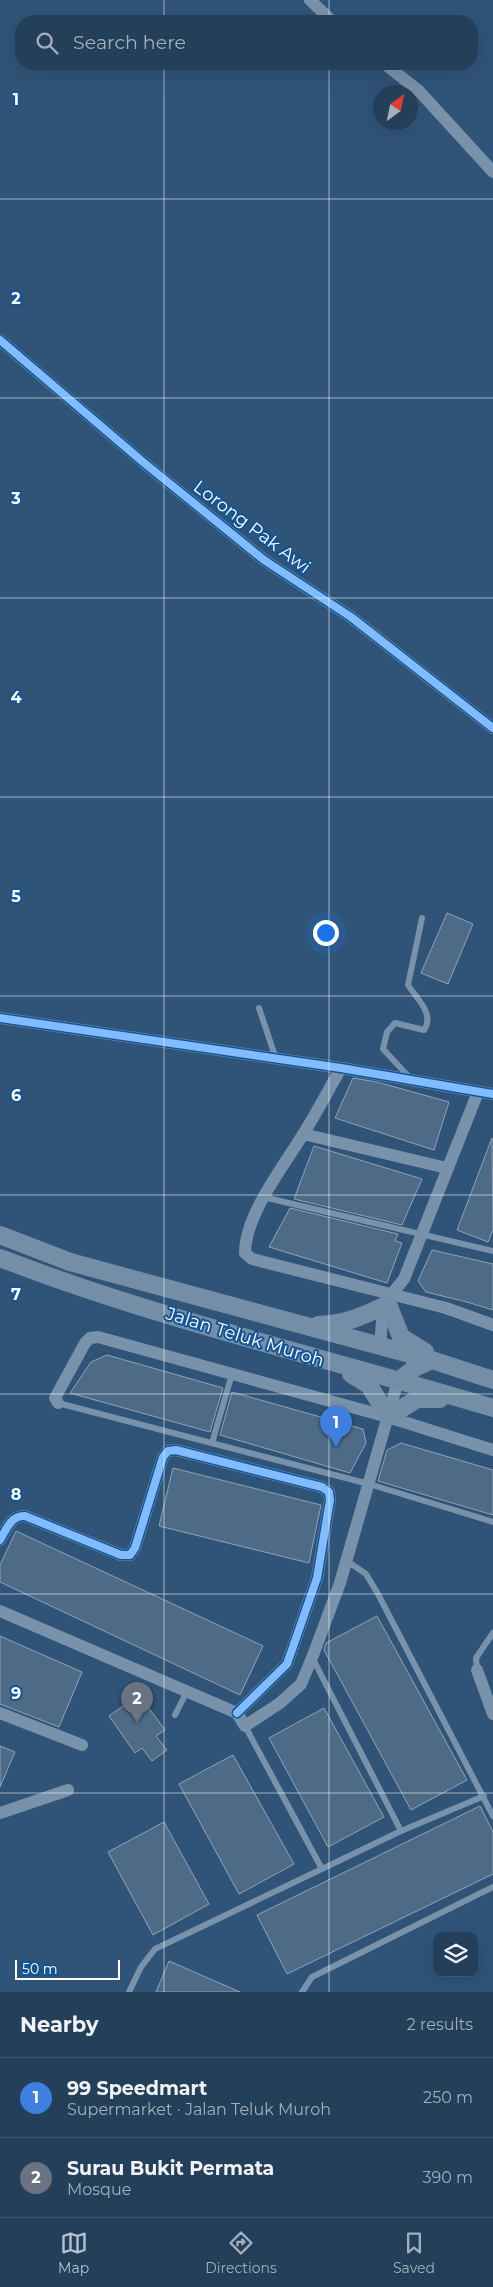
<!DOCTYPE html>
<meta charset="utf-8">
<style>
:root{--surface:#243f5a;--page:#304a63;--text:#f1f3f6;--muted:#a3afbb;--line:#415870;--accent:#b7c3d0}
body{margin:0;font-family:Montserrat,sans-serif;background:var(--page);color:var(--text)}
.controls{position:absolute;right:15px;bottom:15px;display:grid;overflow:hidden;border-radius:10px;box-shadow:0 5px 20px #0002}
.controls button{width:45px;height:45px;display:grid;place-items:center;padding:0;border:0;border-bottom:1px solid var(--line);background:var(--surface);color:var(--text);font:25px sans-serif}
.compass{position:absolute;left:373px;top:85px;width:45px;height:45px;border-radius:50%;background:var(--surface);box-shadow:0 5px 20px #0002;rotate:33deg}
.scale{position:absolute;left:15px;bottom:12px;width:105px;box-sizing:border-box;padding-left:5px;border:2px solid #fff;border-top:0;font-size:14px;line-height:18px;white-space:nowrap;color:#fff;-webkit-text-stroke:4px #115597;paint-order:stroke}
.you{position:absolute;left:325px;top:932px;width:18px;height:18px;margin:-12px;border:4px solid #fff;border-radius:50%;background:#1a73e8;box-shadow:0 0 0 8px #1a73e833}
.badge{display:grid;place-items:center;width:32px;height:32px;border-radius:50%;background:var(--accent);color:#fff;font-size:16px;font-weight:700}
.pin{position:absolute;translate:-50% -41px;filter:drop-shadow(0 1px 2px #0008)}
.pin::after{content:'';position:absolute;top:26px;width:18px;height:15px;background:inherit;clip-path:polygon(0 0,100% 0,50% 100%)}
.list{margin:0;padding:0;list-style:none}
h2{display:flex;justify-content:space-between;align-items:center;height:65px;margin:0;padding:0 20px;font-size:21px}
h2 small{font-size:16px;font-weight:400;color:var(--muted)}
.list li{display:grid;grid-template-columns:32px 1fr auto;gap:15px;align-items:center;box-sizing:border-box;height:80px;padding:0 20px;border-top:1px solid var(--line)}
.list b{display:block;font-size:19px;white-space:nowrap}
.list p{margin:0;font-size:16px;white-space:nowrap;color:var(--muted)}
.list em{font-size:16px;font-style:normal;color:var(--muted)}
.icon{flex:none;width:28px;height:28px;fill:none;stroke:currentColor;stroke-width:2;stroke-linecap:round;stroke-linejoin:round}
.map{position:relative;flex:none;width:493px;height:1992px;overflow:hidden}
.search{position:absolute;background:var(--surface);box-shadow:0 5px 20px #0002;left:15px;right:15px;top:15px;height:55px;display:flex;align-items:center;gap:12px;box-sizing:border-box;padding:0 18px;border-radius:20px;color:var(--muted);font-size:19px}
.sheet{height:225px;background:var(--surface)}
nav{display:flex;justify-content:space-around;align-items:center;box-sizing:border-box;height:70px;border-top:1px solid var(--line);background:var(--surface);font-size:14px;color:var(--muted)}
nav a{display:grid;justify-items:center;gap:2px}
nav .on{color:var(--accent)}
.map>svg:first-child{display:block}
.building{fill:#4d6b87;stroke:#8ea3b8}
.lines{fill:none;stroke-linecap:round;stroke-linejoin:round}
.lane{stroke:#7992ab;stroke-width:6}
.street{stroke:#7992ab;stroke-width:12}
.secondary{stroke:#748ea7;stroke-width:18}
.cycleway-casing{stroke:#115597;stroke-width:11}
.cycleway{stroke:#80bcff;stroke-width:8}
.grid{fill:none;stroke:#fff;stroke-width:1;stroke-opacity:0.55}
.labels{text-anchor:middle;stroke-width:4;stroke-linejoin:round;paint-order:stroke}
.street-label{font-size:18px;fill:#fff;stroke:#115597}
.grid-label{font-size:16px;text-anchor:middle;font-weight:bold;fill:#fff;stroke:#115597;stroke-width:4;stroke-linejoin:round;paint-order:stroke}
</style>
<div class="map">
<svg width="493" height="1992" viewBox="0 0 493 1992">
<rect width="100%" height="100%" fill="#305478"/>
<path class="building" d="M447,913l26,11 -25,60 -27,-11z
M353,1078l24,4 72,20 -15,48 -99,-32z
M492,1138l1,92 -5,12 -31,-12z
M314,1146l108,33 -20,46 -108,-26z
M290,1208l108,26 -3,7 7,2 -15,40 -118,-36z
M432,1250l61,14v46l-26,-8 -41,-10 -8,-11z
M107,1355l116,33 -13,44 -140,-39 21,-31z
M232,1392l131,37 3,14 -16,30 -130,-38z
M401,1443l92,27v45l-115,-34 9,-31z
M173,1468l148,37 -12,58 -150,-37z
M16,1531l247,115 -23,49 -240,-113v-17z
M377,1616l90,164 -56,30 -87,-160 2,-7z
M0,1636l82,36 -23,55 -59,-23z
M139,1695l26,35 -9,6 11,14 -15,11 -10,-13 -7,5 -26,-37z
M324,1708l60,109 -56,30 -59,-109z
M0,1746l15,6 -15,35z
M233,1755l61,109 -55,30 -60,-110z
M480,1806l13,26v42l-206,100 -30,-59z
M164,1822l45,82 -56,31 -45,-83z
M169,1961l71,31h-84z"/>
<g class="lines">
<path class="lane" d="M259,1008l17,51
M410,1078l-27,-29 4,-17 8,-9 29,7c11,-16 -7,-31 -16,-45l14,-67
M263,1197l230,54
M58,1403l311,81 124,38
M212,1443l20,-69
M347,1561l19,13 12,20 115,222
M313,1659l88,172
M477,1670l-1,-12 17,-25
M175,1715l12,-24
M245,1726l77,143
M129,1992l12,-25 14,-18 246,-118 83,-35
M302,1992l10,-15 181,-90"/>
<path class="street" d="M310,0l22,21
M385,64l34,27 74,81
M0,340l143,122 121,98 87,57 142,111
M0,1018l341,50 152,26
M341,1068c-13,23 -25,46 -39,68 -19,31 -57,79 -57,117l7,6 194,49 47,17
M303,1134l144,34
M380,1347l2,-26 9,-26 13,-16 74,-187
M58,1403l-3,-5 30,-55 5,-5 8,-1 290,80 105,33
M0,1540c6,-10 11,-25 25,-24l96,39h9l5,-7 28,-91 5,-6 8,-1 146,37 7,5 1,8 -13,78 -30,86 -50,49
M0,1611l237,102 8,13 35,-23 21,-19 11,-26 28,-75 58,-202
M477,1670l16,44
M0,1713l82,32
M0,1813l68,-23"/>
<path class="secondary" d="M0,1235l70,27 362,98 61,20
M0,1258c160,62 328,100 493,150
M318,1325c29,-1 45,-9 70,-21l13,33 24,15
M351,1374l18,11 19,32 29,-18h23
M398,1381l18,-14 16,-7"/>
<defs>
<path id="cycleway" d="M0,340l143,122 121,98 87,57 142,111
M0,1018l341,50 152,26
M0,1540c6,-10 11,-25 25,-24l96,39h9l5,-7 28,-91 5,-6 8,-1 146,37 7,5 1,8 -13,78 -30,86 -50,49"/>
</defs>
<use href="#cycleway" class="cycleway-casing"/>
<use href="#cycleway" class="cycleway"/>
</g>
<path class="grid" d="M164,0v21M329,0v21M164,64v1928M329,64v1928M0,199h493M0,398h493M0,598h493M0,797h493M0,996h493M0,1195h493M0,1394h493M0,1594h493M0,1793h493"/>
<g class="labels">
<g class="street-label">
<text transform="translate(252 527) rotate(37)" y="6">Lorong Pak Awi</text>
<text transform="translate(245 1337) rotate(17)" y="6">Jalan Teluk Muroh</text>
</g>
</g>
<g class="grid-label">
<text x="16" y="105">1</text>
<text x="16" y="304">2</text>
<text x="16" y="504">3</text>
<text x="16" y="703">4</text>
<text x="16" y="902">5</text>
<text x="16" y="1101">6</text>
<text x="16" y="1300">7</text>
<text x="16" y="1500">8</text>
<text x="16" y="1699">9</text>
</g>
</svg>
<div class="controls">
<button><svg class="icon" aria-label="layers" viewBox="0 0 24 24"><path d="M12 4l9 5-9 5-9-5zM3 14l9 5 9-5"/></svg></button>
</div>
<svg class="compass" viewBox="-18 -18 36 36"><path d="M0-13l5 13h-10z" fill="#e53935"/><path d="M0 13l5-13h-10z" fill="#a3afbb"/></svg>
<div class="scale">50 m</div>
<div class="you"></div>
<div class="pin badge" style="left:336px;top:1447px;background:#3f7fe0">1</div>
<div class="pin badge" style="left:137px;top:1723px;background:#6b7280">2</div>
<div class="search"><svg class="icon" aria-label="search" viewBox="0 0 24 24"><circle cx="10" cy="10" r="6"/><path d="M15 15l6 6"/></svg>Search here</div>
</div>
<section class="sheet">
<h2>Nearby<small>2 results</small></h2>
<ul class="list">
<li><span class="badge" style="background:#3f7fe0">1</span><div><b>99 Speedmart</b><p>Supermarket · Jalan Teluk Muroh</p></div><em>250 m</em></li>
<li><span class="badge" style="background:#6b7280">2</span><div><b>Surau Bukit Permata</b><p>Mosque</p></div><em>390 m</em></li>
</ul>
</section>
<nav>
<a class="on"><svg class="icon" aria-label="map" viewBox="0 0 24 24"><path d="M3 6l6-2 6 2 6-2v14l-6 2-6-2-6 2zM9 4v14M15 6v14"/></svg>Map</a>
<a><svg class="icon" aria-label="directions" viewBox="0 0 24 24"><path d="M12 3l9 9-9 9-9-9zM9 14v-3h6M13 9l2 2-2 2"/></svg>Directions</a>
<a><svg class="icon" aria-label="saved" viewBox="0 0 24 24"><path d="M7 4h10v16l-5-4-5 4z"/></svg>Saved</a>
</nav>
